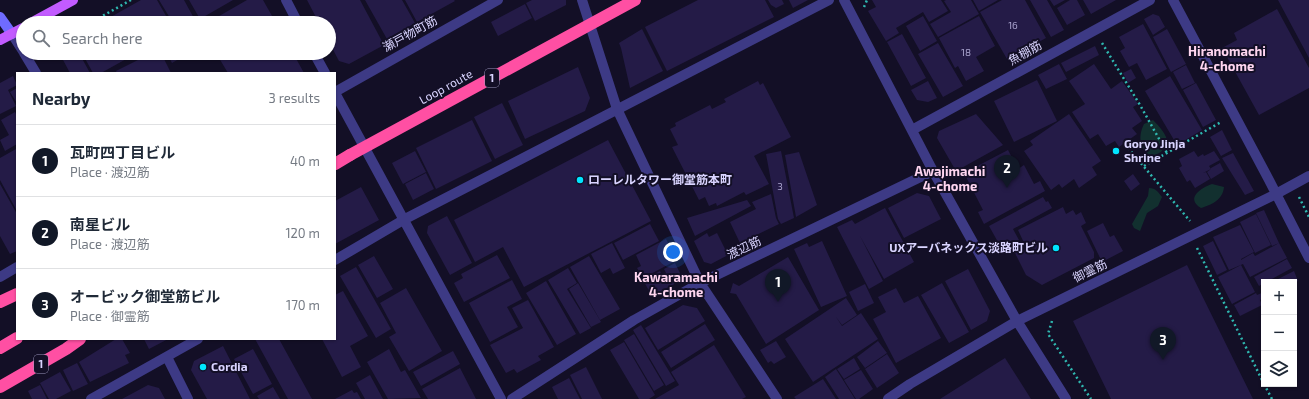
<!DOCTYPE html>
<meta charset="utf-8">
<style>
:root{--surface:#fff;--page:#f2f2f3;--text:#1f2937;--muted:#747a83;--line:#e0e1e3;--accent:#111827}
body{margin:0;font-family:"Exo 2","Noto Sans JP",sans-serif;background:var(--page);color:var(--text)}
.controls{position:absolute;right:12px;bottom:12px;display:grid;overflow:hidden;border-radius:0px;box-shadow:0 1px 3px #0004}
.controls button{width:36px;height:36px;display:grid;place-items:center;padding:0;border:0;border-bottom:1px solid var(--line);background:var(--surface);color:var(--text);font:20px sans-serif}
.you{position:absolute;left:673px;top:252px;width:14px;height:14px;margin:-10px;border:3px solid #fff;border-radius:50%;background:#1a73e8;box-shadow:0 0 0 6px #1a73e833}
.badge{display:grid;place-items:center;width:26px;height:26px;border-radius:50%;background:var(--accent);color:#fff;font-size:13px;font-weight:700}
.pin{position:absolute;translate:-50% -33px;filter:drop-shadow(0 1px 2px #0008)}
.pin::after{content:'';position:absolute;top:21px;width:14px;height:12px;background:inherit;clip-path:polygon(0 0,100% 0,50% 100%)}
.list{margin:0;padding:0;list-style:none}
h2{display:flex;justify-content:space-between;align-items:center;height:52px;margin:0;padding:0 16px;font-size:17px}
h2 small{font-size:13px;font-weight:400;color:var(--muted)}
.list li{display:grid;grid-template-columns:26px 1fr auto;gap:12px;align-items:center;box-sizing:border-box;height:72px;padding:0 16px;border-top:1px solid var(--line)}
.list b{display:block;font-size:15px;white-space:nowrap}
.list p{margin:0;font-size:13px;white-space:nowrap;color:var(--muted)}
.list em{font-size:13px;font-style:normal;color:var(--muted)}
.icon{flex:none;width:22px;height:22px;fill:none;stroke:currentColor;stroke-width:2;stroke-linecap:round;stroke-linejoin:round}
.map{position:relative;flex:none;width:1309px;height:399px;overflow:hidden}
.search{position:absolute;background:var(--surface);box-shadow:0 1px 3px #0004;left:16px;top:16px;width:320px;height:44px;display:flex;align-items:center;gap:10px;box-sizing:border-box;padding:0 14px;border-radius:22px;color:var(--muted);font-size:15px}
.panel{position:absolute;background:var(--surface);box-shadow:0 1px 3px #0004;left:16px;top:72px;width:320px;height:268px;border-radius:0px}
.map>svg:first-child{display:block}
.green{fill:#12302f}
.building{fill:#241b47}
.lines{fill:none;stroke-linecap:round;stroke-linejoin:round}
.path{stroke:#2fb8b0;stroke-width:2.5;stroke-dasharray:2 3;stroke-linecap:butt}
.street{stroke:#3d3a85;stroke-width:10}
.secondary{stroke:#6f6bff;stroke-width:10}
.primary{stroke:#c25bff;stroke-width:10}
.highway{stroke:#ff4fa3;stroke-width:12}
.highway-bridge{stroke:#ff4fa3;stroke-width:12}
.poi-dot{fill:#00e5ff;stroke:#130f26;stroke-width:1.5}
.labels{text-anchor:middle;stroke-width:4;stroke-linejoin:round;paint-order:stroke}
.number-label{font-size:10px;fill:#aca6d1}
.shield{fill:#130f26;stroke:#9e99be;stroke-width:1}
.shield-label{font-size:11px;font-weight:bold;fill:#d9d4ff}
.street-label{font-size:12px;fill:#d9d4ff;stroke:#130f26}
.poi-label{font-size:12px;font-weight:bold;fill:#d9d4ff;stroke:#130f26;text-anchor:start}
.neighbourhood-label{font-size:13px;font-weight:bold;fill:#ffd6f0;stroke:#130f26}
</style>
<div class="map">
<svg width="1309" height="399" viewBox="0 0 1309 399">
<rect width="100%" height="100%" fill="#130f26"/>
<path class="green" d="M1153,120c7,7 13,14 15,23l-7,9 -10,5c-12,-9 -13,-21 -7,-33z
M1212,184l12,3c-1,13 -13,18 -23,21 -16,-10 0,-20 11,-24z
M1149,188c7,0 9,4 13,9l-4,9 -11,7 -7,18 -6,-3 -2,-4 16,-28z"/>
<path class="building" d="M141,0h16l13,23h-70z
M159,0h25l12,22 -1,1h-22z
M189,0h44l-33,19z
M247,0h16l13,23h-69z
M307,0h53l24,45 -35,19 -10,-3 -10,-19v-19h-10z
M365,0h37l13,23 -28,16z
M405,0h49l1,1 -38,21z
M532,0h34v5l-31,16 -9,-18z
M698,0h67l9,17 -107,54 -22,-44z
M768,0h14l2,4 -8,4 -5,-3z
M789,0h19l-15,8z
M872,0h69l7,11 -19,11 -6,-10 -27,16 3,5 -13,8 -18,-30 8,-4z
M946,0h25l8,14 -41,23 -8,-13 21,-12 -7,-11z
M973,0h25l-19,11z
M1002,0h23l21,38 -39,21 -27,-47z
M1030,0h17l17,30 -13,7z
M1050,0h15l-11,6z
M1070,0h7l8,15 -18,10 -10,-17z
M1083,0h33l-25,14z
M1278,0h31v58z
M525,4l7,14 -34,18 -7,-14z
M1277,9l32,59v20l-50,27 -37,-67 15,-8 -3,-7z
M1153,14l6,2 6,11 -12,8 -9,-16z
M923,16l14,25 -17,10 -14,-25z
M979,16l16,30 -19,11 8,14 -18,10 -8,-15 -3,2 -16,-30z
M1143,24l24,45 -21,11 -9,-17 -8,4 -9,-16 5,-3 -6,-11z
M642,29l21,42 -33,17 -9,-40 -2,-5z
M1167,29l19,35 -15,8 -18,-35z
M902,34l24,44 -15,8 -24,-44z
M938,43l25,43 -20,11 -25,-43z
M1095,46l4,9 -33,17 -5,-9z
M70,53h9l11,20h-20l-8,-15z
M82,53h55l-36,20h-8z
M152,53h9l10,20h-54l-1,-2z
M167,53h22l-17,10z
M216,53h28l1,2 4,-2h44l11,20h-76z
M1059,64l8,15 -21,10 -8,-14z
M1094,64l17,25 11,-8 16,23 -5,3 9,14 -10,7 5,6 -18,13 -4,-6 -9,5 -8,-12 -8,5 -18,-27 13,-8 -16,-23z
M1186,65l9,18 -13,6 -9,-17z
M578,67l12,31 -5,13 -60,28 -17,-38z
M1131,69l5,9 -8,5 -5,-10z
M13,76l4,9 -9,5 8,16 -16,8v-31z
M1170,76l32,54 -25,15 -32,-54z
M1037,80l20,41 -43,21 -20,-41z
M758,81l2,4 3,-2 28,54 -37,19 15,28 -23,11 -2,-3 -27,14 -1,-3 -7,3 -4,-9 -6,3 -27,-53 6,-2 -8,-16 6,-3 -1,-3 35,-18 2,4 14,-7 -2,-3z
M928,81l9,17 -9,4 -11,-2 -6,-10z
M1196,83l20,37 -13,7 -20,-37z
M17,88v15l-7,-11z
M502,103l21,42 -28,14 -21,-42z
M15,112l2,4v28l-12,7 -5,-11 9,-5 -8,-15z
M976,114l27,31 -47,26 -19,-33 2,-7z
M1069,114l32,47 -9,6 5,8 -18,13 -5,-9 -12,9 -3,-4 -8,6 -27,-39 9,-6 -3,-4z
M472,120l20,41 -56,28 -20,-41z
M1222,130l10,20 -11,6 -11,-19z
M608,140l43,81 -127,66 -21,-40 -28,15 -21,-42z
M16,149l1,3v59l-17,-31v-22z
M1008,150l10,19 6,-4 10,19 6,-3 5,10 -61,33 -6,-12 5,-2 -19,-37z
M415,151l11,21 -23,12 -11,-21z
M781,151l13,67 -13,6 -3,-5 -12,-65z
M1194,151l4,6 5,-3 1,2 10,-5 6,9 -11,6 2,3 -8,4 3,-1 4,7 -15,9 -5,-8 -3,2 -8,-14 3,-2 -3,-7z
M799,152l18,53 -21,12 -11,-62z
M1233,153l21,38 -9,4 -23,-37z
M1220,163l4,8 -13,8 -4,-7 4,-3v-1z
M426,173l8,16 -21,11 -8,-16z
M1133,174l7,10 -9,7 -7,-10z
M0,184l17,30v37l-7,3 -10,-18z
M361,187l18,33 -44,24v-43z
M917,193l12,3 12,23 -37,19 -16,-30z
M771,194l5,24 3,6 -39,19 -10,-21 26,-13 -4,-7z
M1043,197l3,5 2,-1 4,7 -39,21 7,13 -17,9 -14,-25z
M747,200l4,6 -56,30 -8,-18z
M1063,207l3,7 7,-4 3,5 5,-3 5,11 -5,3 13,26v6l-52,27 -16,-10 -12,-24 11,-6 -7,-15z
M885,208l29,54 -30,17 -24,-43 23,45 -14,8 -32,-62 15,-7 3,4z
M1264,210l15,33 -7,3 -16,-33z
M1256,214l15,31 -16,8 -15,-31z
M447,216l25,47 -22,12 -23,-42 1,-7z
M1103,223l7,14 4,-2 9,16 -21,11 -15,-31z
M650,224l9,17 -36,19 -9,-17z
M1240,225l14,27 -13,7v1l12,-7 2,3 24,-13 8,15 -37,19 -7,-13 -14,6 -16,-33z
M707,233l2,4 8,-4 11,22 -17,9 -7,-2 -10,-21z
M666,239l11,21 -34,18 -6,-10 4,-2 -5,-11z
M822,241l25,55 -26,11 -27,-58 13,-6 2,4z
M1213,241l14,29 -10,5 -14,-29z
M612,243l13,25 -12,6 -3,-6 -9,5 -10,-19z
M497,255l13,23 -46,24 -10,-19 9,-5 -2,-4z
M374,256l19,33 -16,9 -19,-33z
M589,256l31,53 -20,11 -30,-53z
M788,257l31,53 -53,34 -30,-50 -6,-1 3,-10 6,3z
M1287,259l5,9 -33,18 -5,-9z
M675,263l5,10 -2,9 -26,14 -9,-16 17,-9 2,4 4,-2 -2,-4z
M1187,265l66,134h-142l-38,-78z
M1241,265l14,27 -23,12 -14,-27z
M356,267l35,62 -15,9 -36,-62z
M568,268l9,15 -10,6 24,39 -11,6 -32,-54z
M968,269l22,42 -3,10 -16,9 -26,-49z
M1294,271l4,10 -4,2 -22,-1z
M512,280l10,19 -15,8 11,20 -28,15 -21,-39z
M546,281l30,53 -19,11 -31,-52z
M578,283l23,39 -10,5 -22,-38z
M942,283l27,49 -20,11 -28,-48z
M865,284l9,19 -16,8 -9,-19z
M406,288l36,63 -33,20 -20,-34 7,-4 -16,-30z
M896,288l8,15 14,-7 23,42 -45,25 -23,-44 13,-7 -8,-15z
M343,291l25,45 -18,10 11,21 -19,10 -20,-38h13v-44z
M1264,292v6l-4,2 2,5 -22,11 -6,-11 22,-12 1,2z
M846,298l11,17 -15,10 -6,-8 6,9 19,-13 17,26 -65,43 -28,-43z
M528,300l26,47 -16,9 3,4 -24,13 -3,-4 -8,4 -16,-28 33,-17 -11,-20z
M683,305l14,3 8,13 -47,29 -13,-22z
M705,324l10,16 -44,28 -10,-16z
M641,325l34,56 -9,5 -33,-56z
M634,334l30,51 -10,6 -30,-51z
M116,339h6l8,14 -5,2 4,8 -39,19 -11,-20z
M144,339h24l-19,10z
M255,339h24l33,60h-24z
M776,341l10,16 -12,7 -3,-3 -3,2 -8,-13z
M878,341l9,12 -22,15 -8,-11z
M624,342l31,53 -6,4h-10l-29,-49z
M714,345l32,52 -4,2h-87l24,-14 -8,-13z
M223,346l27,53h-43l-16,-29 3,-9z
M253,349l19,35 -19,10 -19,-35z
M389,349l12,23 4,-2 16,28 -33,1 -21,-37z
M453,351l7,13 -39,22 -8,-14z
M887,354l12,19 -22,15 -12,-19z
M854,358l6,11 -16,10 -7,-10z
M1005,358l26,41h-91z
M77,363l11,21 -15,7 -10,-21z
M586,367l16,32h-20l-12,-24z
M460,368l16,31h-48l-6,-10z
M836,369l19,30h-16l-14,-22z
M861,370l12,19 -14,10h-3l-12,-19z
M60,372l11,19 -15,8h-7l-9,-16z
M370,375l13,24h-18l-9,-16z
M569,378l11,21h-22l-6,-12z
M823,379l13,20h-40l-2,-2z
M40,385l7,14h-15l-4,-8z
M148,385l11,3 6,11h-43z
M273,387l7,12h-21l-2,-3z
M352,390l2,3 3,-1 4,7h-26z"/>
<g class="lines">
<path class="path" d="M864,7l3,-7
M90,23l41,-23
M1102,43l38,62 27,48
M1128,148l62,73
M1144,166l77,-44
M1299,197l10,20
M1197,248l67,136
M1052,321l-4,13 43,65
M1264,384l8,15"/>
<path class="street" d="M286,0l12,23
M582,0l35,109 83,174 77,116
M844,0l89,171 84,150 49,78
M1173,0l96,180 40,78
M12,34l11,17
M24,53l12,20
M314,53l11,20
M335,92l163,-92
M335,93l166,306
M912,130l238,-130
M335,260l70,-41 424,-219
M0,277l17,-10
M167,357l21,42
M91,399l107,-60
M512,399l122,-79 66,-37 233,-112
M888,399l22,-15 107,-63 259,-127 33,-18"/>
<path class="secondary" d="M0,17l12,17"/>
<path class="primary" d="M31,23l42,-23
M0,40l23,-12"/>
<path class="highway" d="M335,164l15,-9
M0,302l17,-8
M0,348l17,-10
M0,387l66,-38 14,-10"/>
<path class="highway-bridge" d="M350,155l285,-155"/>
</g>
<g class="poi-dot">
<circle cx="1116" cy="151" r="4"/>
<circle cx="580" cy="180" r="4"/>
<circle cx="1056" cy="248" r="4"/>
<circle cx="203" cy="367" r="4"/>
</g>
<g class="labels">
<g class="number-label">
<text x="1013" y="29">16</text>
<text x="966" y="56">18</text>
<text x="780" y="190">3</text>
</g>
<g class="shield">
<rect x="485" y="69" width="14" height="18" rx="3"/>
<rect x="34" y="355" width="14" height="18" rx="3"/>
</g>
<g class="shield-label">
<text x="492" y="82">1</text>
<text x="41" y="368">1</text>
</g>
<g class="street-label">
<text transform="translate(410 34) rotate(-29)" y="4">瀬戸物町筋</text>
<text transform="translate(1025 53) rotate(-29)" y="4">魚棚筋</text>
<text transform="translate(446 87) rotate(-29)" y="4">Loop route</text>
<text transform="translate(744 248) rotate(-26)" y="4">渡辺筋</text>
<text transform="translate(1090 271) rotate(-26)" y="4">御霊筋</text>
</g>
<g class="poi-label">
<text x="1124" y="148">Goryo Jinja<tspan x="1124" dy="14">Shrine</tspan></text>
<text x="588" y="184">ローレルタワー御堂筋本町</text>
<text x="1048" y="252" text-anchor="end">UXアーバネックス淡路町ビル</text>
<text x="211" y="371">Cordia</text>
</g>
<g class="neighbourhood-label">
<text x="1227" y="56">Hiranomachi<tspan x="1227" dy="15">4-chome</tspan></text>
<text x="950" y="176">Awajimachi<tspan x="950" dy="15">4-chome</tspan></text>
<text x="676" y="282">Kawaramachi<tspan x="676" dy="15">4-chome</tspan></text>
</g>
</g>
</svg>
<div class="controls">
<button>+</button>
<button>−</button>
<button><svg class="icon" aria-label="layers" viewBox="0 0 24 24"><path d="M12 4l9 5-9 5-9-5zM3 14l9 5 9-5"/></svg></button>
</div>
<div class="you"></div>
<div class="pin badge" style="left:778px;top:302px">1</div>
<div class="pin badge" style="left:1007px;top:188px">2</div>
<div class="pin badge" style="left:1163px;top:360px">3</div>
<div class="search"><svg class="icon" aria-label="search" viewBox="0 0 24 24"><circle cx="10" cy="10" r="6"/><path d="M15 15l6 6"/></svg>Search here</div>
<section class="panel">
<h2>Nearby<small>3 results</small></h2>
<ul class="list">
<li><span class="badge">1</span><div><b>瓦町四丁目ビル</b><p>Place · 渡辺筋</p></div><em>40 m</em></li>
<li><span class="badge">2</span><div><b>南星ビル</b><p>Place · 渡辺筋</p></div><em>120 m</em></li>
<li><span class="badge">3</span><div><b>オービック御堂筋ビル</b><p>Place · 御霊筋</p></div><em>170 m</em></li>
</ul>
</section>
</div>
